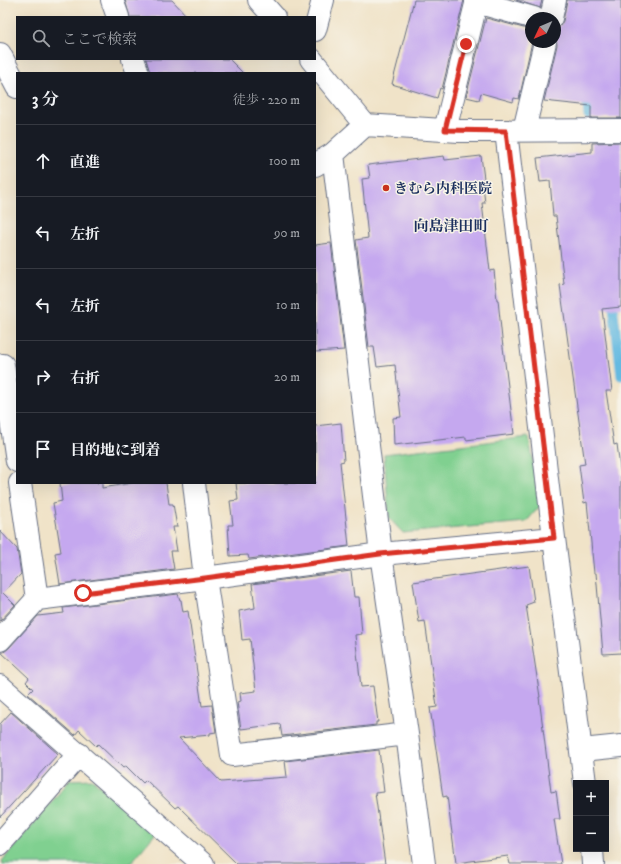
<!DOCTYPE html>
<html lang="ja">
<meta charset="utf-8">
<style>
:root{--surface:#171b24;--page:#20242c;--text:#f1f3f6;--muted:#9ea1a6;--line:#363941}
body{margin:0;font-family:"IM FELL DW Pica","Noto Serif JP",serif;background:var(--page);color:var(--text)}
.controls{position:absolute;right:12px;bottom:12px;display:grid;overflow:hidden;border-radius:0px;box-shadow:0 4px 16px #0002}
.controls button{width:36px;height:36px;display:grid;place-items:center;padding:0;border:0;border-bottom:1px solid var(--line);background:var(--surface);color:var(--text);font:20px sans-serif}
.compass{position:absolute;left:525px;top:12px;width:36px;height:36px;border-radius:50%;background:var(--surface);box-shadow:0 4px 16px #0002;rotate:226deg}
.stop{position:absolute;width:12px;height:12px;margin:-9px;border:3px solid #d93025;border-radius:50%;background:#fff}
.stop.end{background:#d93025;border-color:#fff;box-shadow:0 1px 4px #0008}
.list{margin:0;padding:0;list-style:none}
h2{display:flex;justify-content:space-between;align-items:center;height:52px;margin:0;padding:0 16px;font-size:17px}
h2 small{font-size:13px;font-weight:400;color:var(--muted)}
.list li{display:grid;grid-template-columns:26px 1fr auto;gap:12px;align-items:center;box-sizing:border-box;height:72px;padding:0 16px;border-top:1px solid var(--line)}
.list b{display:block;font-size:15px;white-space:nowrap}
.list em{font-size:13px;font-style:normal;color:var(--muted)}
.icon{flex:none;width:22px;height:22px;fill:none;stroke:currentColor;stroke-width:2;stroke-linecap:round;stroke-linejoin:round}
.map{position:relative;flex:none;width:621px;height:864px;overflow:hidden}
.search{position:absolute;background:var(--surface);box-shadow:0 4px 16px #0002;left:16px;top:16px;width:300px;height:44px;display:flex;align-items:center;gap:10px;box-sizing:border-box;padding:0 14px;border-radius:0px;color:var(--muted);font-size:15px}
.panel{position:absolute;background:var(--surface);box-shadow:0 4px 16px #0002;left:16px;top:72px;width:300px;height:412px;border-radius:0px}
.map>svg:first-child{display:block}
.green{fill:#80d090;stroke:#4e8077}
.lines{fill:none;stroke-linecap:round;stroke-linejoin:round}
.stream{stroke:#65bae1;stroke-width:9}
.building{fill:#c5a8ef}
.minor-casing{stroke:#666e83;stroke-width:24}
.minor{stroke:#fff;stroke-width:22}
.route{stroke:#d93025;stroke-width:5}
.poi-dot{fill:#c8321e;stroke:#f7f3e8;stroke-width:1.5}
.labels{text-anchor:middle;stroke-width:3;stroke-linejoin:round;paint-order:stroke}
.poi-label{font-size:14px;font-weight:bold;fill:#1b2f5e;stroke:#f7f3e8;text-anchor:start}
.neighbourhood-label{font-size:15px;font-weight:bold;fill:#1b2f5e;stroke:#f7f3e8}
</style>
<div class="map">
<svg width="621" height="864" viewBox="0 0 621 864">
<rect width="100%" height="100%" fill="#f7f3e8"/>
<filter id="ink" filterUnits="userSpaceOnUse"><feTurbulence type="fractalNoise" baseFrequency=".025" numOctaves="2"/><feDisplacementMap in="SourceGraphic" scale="8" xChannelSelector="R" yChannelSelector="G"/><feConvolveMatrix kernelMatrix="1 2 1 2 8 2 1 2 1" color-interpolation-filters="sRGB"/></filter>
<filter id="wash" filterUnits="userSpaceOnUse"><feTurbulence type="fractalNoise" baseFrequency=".012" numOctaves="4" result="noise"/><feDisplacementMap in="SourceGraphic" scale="16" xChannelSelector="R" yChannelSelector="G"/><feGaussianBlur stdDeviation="0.9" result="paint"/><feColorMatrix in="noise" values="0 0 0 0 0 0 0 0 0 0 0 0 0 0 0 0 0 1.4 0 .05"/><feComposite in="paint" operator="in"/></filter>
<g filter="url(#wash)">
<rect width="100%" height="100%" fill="#f0e3c8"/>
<path class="green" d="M529,437l11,69 -14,16 -123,11 -14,-15 -5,-64z
M92,779l63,55 -25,30h-127l-1,-3 68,-81z"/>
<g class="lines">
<path class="stream" d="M586,95l2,20
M612,296l9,80"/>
</g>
<g id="blocks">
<path class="building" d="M125,0h47l16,17h-58z
M414,0h50l-22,89 -2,-1 -3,10 -45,-14z
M516,0h26l-2,8z
M567,0h54v118h-30v-12l-47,-5 13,-56 -2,-15 5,-4 3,-5z
M486,18l45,12v12h1l-13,57 -5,-1 -1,4 -32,-9 -2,7 -13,-3z
M146,59h83l14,14h-93z
M621,142v165l-19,2 10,82h-6l8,54 3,-1 4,32v177l-18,1 -7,-81h-2l-7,-71 -3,1 -5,-38 6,-1 -25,-179 4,-1 -8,-68h-3l-3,-35 -10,1 -3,-24 55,-6v-9z
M444,156l1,4 36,-4 4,30h-2l2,17h-3l8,68 4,-1 3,30h1l4,39 12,95 -48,6v-3l-72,8 -1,-27 8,-1 -6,-52 -18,2 -3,-20h-5l-13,-107 12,-2 -6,-59 8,-1 -2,-13z
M331,243l13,107 -29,2v-107z
M341,423l3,38 -4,1 9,84 -100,13 -1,-4 -18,1 -2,-31h5l-3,-24 8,-1 -2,-17h79v-57z
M60,483h42v5l31,-5h33l3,21h4l4,23h-4l4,24h-6l3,18 -114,15 -5,-31 6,-1 -8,-49 9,-2z
M0,531l17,18 4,25 -18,19 12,12 -15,16z
M529,566l5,36 -8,3 14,92h-1l12,95 5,-1 4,28h-6l7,45h-51l-2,-8 -52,7 -9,-67 -4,1 -13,-89 7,-1 -12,-86 -6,1 -6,-40z
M351,571l3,26h5l3,37 -7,1 6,52 12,-1 5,36h-2v3l-94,11 -2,-12 -39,5 -4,-27 4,-1 -1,-8 16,-2 -6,-52 -8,1 -3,-29 16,-3 -3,-24z
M178,594l2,6h1l2,12 5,-1 14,95 10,-1 4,27 -6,1v2l-31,3 42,44 66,-5 -2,-16 94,-11 5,42 -9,1 10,71h-148l-59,-58 -3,2 -29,-28 -3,3 -17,-17 -3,2 -25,-24 -2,2 -17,-16 -4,5 -47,-41 5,-5 -7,-7 3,-4 -28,-26h3l5,-4 29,-32 26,-3 -1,-5z
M11,712l47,42 -58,63v-93z"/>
</g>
</g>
<g filter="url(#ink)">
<use href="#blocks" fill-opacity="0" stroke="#666e83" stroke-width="1"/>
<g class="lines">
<defs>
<path id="minor" d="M112,0l6,17
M259,0l15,17
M476,2l58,16
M551,18l4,-18
M315,30l8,-30
M0,54l17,33
M133,59l5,14
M311,59l54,66 94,6 162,-1
M445,130l32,-130
M524,130l21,-88
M506,131l48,407 31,245
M333,154l48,400 26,180 17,130
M315,165l18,-11 32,-29
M3,365l14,96
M20,483l17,116 168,-21 176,-24 173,-16
M194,483l11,95 27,177 175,-21
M0,640l37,-41
M0,686l203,178
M582,750l39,-4
M0,844l79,-90
M592,849l1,15"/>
</defs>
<use href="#minor" class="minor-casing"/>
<use href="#minor" class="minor"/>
</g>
</g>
<g class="lines" filter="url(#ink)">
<path class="route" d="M83,593l122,-15 175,-24 174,-16 -48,-407 -61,-1 21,-86"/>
</g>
<circle class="poi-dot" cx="386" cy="188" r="4"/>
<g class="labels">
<g class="poi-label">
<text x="394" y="193">きむら内科医院</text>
</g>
<g class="neighbourhood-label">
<text x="451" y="231">向島津田町</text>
</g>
</g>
</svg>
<div class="controls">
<button>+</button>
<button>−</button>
</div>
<svg class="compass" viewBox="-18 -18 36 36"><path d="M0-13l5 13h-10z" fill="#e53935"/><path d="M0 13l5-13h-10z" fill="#9ea1a6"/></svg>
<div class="stop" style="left:83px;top:593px"></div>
<div class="stop end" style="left:466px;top:44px"></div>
<div class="search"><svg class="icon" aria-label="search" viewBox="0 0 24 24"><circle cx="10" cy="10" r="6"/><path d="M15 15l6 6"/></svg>ここで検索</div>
<section class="panel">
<h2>3 分<small>徒歩 · 220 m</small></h2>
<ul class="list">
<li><svg class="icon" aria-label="ahead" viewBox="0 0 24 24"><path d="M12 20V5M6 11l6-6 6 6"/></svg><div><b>直進</b></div><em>100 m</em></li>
<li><svg class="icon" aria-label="left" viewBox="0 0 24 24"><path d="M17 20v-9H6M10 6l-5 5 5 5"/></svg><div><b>左折</b></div><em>90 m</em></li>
<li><svg class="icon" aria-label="left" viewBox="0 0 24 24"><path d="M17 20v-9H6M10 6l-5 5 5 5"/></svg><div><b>左折</b></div><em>10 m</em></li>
<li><svg class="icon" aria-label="right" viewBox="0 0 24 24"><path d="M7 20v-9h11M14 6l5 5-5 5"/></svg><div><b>右折</b></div><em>20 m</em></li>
<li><svg class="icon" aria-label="arrive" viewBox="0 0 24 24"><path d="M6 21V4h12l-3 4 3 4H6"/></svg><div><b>目的地に到着</b></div></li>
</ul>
</section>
</div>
